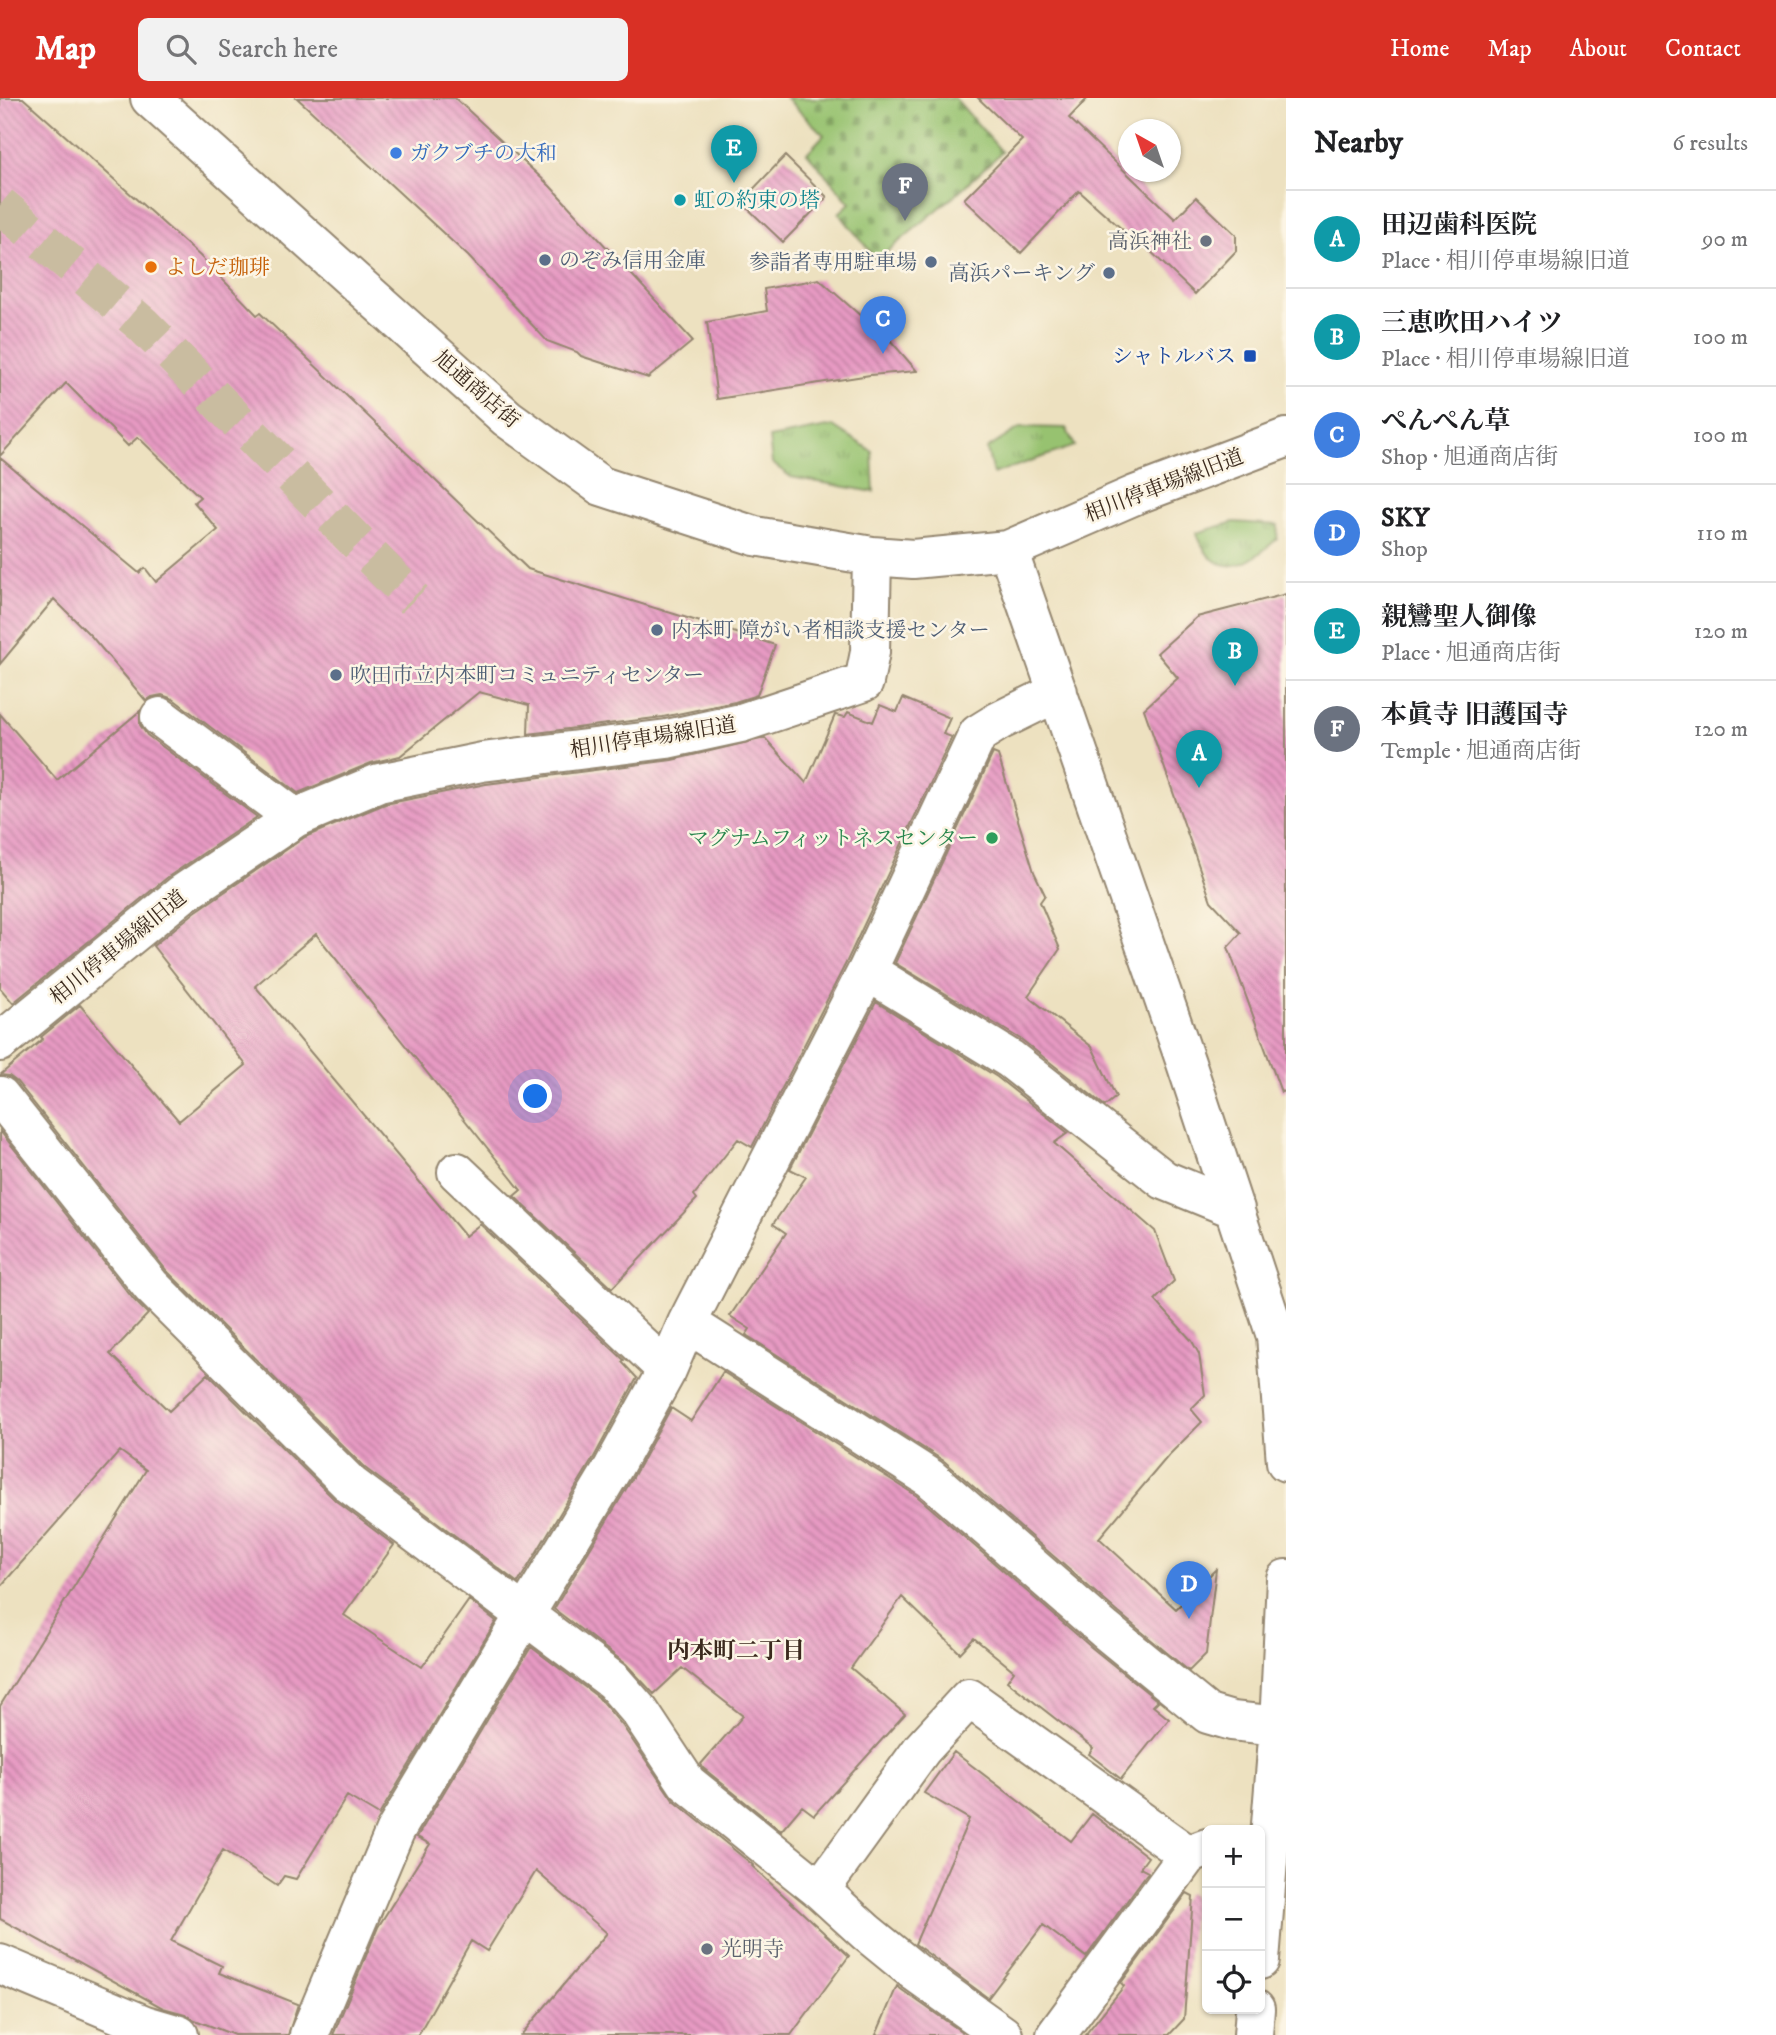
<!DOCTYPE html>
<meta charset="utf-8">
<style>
:root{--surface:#fff;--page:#f2f2f2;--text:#202124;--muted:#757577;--line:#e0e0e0;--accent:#d93025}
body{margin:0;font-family:"IM FELL DW Pica","Noto Serif JP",serif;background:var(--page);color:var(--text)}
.controls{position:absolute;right:21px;bottom:21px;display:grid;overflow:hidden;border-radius:10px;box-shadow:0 2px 5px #0004}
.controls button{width:63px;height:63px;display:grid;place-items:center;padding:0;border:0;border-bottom:2px solid var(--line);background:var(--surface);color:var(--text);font:35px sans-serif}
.compass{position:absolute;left:1118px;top:21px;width:63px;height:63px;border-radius:50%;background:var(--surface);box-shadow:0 2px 5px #0004;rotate:320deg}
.you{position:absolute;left:536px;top:999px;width:24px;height:24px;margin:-18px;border:5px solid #fff;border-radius:50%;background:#1a73e8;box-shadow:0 0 0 10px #1a73e833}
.badge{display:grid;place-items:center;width:46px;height:46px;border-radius:50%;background:var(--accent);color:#fff;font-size:23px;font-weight:700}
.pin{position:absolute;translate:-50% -58px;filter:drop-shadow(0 2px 4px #0008)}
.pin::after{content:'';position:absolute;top:37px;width:24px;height:21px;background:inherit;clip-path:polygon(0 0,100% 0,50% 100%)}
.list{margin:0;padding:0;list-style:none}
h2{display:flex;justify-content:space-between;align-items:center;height:91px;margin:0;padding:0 28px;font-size:30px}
h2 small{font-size:23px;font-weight:400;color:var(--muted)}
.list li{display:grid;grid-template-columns:46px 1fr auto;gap:21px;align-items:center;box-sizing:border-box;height:98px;padding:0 28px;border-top:2px solid var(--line)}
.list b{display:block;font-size:26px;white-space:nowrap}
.list p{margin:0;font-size:23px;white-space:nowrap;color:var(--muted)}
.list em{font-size:23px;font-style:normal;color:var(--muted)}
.icon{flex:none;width:38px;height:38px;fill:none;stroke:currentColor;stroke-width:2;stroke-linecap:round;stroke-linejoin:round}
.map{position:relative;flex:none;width:1286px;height:1937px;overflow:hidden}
header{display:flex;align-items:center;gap:42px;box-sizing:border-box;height:98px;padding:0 35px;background:var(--accent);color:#fff}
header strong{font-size:33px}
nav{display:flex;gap:38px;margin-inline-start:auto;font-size:24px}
.search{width:490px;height:63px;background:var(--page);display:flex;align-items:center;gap:18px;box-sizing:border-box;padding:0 24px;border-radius:10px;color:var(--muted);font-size:26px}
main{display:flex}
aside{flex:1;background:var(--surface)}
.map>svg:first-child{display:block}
.grass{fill:url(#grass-tufts);stroke:#697647;stroke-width:2}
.cemetery{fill:url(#cemetery-stones);stroke:#697647;stroke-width:2}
.building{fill:url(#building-back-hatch)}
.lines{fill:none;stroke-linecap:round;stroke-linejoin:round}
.minor-tunnel{stroke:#c9bca0;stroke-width:38;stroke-dasharray:38 19;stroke-linecap:butt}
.minor-casing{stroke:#94866f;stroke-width:42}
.minor{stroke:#fff;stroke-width:38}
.shop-dot{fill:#3f7fe0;stroke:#fcf5e5;stroke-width:2.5}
.culture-dot{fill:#0f9aa8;stroke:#fcf5e5;stroke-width:2.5}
.worship-dot{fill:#6b7280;stroke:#fcf5e5;stroke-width:2.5}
.service-dot{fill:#5c6f8a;stroke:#fcf5e5;stroke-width:2.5}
.food-dot{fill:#e8710a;stroke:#fcf5e5;stroke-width:2.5}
.transit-dot{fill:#1a4fb4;stroke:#fcf5e5;stroke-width:2.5}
.leisure-dot{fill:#2e9e5b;stroke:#fcf5e5;stroke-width:2.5}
.labels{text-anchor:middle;stroke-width:5;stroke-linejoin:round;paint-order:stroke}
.shop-label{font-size:21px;fill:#366cbe;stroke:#fcf5e5;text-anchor:start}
.culture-label{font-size:21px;fill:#0d838f;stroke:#fcf5e5;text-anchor:start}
.worship-label{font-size:21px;fill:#5b616d;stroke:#fcf5e5;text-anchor:end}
.service-label{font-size:21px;fill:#4e5e75;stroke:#fcf5e5;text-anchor:start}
.food-label{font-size:21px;fill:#c56008;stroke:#fcf5e5;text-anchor:start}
.transit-label{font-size:21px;fill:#164399;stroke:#fcf5e5;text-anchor:end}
.street-label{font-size:21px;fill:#3b2a1e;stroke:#fcf5e5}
.leisure-label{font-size:21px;fill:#27864d;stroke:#fcf5e5;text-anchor:end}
.neighbourhood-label{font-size:23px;font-weight:bold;fill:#3b2a1e;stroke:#fcf5e5}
</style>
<header>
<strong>Map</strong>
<div class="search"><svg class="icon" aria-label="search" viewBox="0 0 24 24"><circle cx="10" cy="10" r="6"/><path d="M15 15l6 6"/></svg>Search here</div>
<nav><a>Home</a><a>Map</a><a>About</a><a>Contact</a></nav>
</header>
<main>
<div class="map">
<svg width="1286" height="1937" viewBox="0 0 1286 1937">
<defs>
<pattern id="grass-tufts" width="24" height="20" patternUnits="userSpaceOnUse" patternTransform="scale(1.75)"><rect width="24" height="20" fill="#97c270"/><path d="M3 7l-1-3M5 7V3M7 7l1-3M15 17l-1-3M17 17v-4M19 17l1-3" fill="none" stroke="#7c9e5b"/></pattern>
<pattern id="cemetery-stones" width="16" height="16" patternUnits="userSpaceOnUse" patternTransform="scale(1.75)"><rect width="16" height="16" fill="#97c270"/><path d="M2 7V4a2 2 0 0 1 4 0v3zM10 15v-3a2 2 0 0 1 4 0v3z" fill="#7c9e5b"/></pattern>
<pattern id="building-back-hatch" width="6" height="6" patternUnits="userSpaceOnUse" patternTransform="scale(1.75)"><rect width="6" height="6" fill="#e79ac3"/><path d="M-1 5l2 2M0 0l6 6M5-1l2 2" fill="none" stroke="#bc7e9e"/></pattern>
</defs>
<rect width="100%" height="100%" fill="#fcf5e5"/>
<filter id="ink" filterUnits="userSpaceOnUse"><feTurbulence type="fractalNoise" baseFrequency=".0143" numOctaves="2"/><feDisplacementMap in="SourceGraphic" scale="14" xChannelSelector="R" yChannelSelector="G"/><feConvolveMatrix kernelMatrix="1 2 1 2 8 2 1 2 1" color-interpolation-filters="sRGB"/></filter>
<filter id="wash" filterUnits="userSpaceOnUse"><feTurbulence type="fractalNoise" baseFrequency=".00686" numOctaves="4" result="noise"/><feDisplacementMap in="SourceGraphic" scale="28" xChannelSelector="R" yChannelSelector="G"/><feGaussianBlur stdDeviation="1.57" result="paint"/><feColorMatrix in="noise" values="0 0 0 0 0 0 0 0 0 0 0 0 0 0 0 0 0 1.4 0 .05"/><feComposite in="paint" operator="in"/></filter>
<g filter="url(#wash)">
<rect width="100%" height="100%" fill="#ede1c0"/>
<path class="grass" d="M833,328l39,25 2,41 -83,-15 -19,-14 -3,-25z
M1021,329l45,1 9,18 -82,28 -6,-25z
M1234,424l44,3 -1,14c-18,16 -43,39 -67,18 -6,-6 -10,-17 -14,-24z"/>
<path class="cemetery" d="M786,0h169l47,54 -47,43 -78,65 -38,-47 11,-10 -43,-50 17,-18z"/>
<g id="blocks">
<path class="building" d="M0,0h23l177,158 57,59 3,-2 268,256 247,76 -18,50 -22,7 -72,15 -135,17 1,-29 -50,-13 -79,64 -29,7 -73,30 -125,-94 -11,-4 -10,2 -6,4 -54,-64 -38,-38 -54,65v-206l139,115 6,-5 11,14 62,-52 -24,-28 6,-5 -62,-60 -10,9 -62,-63 -66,73z
M297,0h158l95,88 143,155 -45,37 -67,-22 -4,-4 -30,-11 -79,-85z
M978,0h110l-19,20 106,101 21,-22 40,38v16l-41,43 -52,-50 -2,2 -62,-55 -58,62 -57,-54 58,-59z
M785,58l42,41 -44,45 -42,-40z
M819,181l44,39 7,-1 47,54 -47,4 -153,24 -10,-77 60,-11 -3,-22z
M1286,496v497l-5,1 -53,-145 13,-14 -30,-32 -67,-192 34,-31 -21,-25 40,-36z
M903,600l47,20 -7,16 9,3 -105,224 -95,186 -14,-8 -44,56 3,4 -85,89 -98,-92 7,-6 -205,-256 -61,52 210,250 15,-12 144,136 -2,2 15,16 -43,79 -76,126 -153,-115 -198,-197 -150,-189 -8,-6 -9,-1 43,-36 -2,-2 39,-32 99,116 67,-56 -93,-119 42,-34 110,-75 80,-33 101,-20 186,-24 93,-22 41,45 29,-68 10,2 3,-5 25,10 7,-17 17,7z
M140,613v14l7,10 110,82 -89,60 -155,126 -13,-15v-274l57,66z
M993,655l5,2 36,117 11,23 -5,7 20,47 -32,47 64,51 24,50 -11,9 -83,-66 -127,-77z
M876,904l121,75 71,56 -14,10 101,88 19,50 -19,19 37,41 7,13 6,41 -14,14 11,13 -33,33 -70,83 77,71 40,-40 -10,85 -17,17 -70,-58 -175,-152 -198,-126 4,-6 -20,-13 56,-83 -13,-9 33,-47 -16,-8z
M0,1033l134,169 14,14 -38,40 59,57 39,-37 128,127 58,44 -50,70 78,52 47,-67 27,21 -117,194 -32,-19 -51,83 -12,-3 -7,10 -54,-36 -52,91 51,25 -3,7 79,31 -10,31h-54l-39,-15 -10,-6 -22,-6 -163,-89v-213l146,-236 -26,-19 -120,136z
M723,1274l194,124 174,151 67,54 -5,5 16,13 -48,60 -32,-25 4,-6 -86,-67 7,-10 -40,-33 -14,15 -58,-56 -51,71 54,46 -91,101 -12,-9 -21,25 -78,-63 -2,-4 42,-48 -61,-48 -28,26 -28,-30 -72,-55 78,-130 39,-71 20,13z
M531,1549l67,50 24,28 51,75 80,65 -1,1 97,90 -58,79h-270l86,-102 -71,-62 -49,80 -16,-10 -53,94h-85l45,-108 52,-83 -13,-7z
M954,1654l117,89 21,-27 56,43 -8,11 8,4 -62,85 -43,-32 -55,73 -73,-54 54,-125 -45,-26z
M1187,1795l6,3 -9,123 -15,16h-84l39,-49 -3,-3z
M897,1888l5,4 60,42 -2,3h-84z"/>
</g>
</g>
<g filter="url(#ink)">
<use href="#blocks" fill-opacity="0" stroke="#94866f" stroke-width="2"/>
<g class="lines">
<path class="minor-tunnel" d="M0,107l143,120 271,275"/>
<defs>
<path id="minor" d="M150,0l357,320 94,68 154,50 117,20 41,3 95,-9 127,-55 151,-57
M1008,452l178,513 90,273 10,126
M160,619l135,101
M867,873l143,88 154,121 71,29
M0,944l182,-148 113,-76 84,-35 103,-21 185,-23 74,-16 123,-41 6,-30 2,-96
M0,998l151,190 200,199 262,196 27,31 47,71 133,107 46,42 49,40 88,63
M457,1074l210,198
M687,1225l243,155 175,152 103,84 24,7 47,5 7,9
M820,1792l102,-141 47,-51 219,157
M1260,1862l19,-234 7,-147
M0,1866l145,61 34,10
M309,1937l86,-204 218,-363 54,-98 20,-47 180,-352 111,-237 21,-13 59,-29
M1056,1937l132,-180 19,-7
M1253,1937l2,-26"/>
</defs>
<use href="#minor" class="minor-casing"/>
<use href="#minor" class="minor"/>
</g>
</g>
<circle class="shop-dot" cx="396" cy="55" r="7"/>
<circle class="culture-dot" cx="680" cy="102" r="7"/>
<g class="worship-dot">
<circle cx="1206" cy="143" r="7"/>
<circle cx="707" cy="1851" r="7"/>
</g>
<g class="service-dot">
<circle cx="545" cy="162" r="7"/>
<circle cx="931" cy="164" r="7"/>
<circle cx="1109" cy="175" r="7"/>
<circle cx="657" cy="532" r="7"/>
<circle cx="336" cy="577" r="7"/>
</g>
<circle class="food-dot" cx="151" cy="169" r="7"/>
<rect class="transit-dot" x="1243" y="251" width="14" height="14" rx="3.5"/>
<circle class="leisure-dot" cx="992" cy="740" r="7"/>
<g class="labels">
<g class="shop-label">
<text x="410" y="62">ガクブチの大和</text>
</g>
<g class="culture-label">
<text x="694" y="109">虹の約束の塔</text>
</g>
<g class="worship-label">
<text x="1192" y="150">高浜神社</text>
<text x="721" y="1858" text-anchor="start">光明寺</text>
</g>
<g class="service-label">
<text x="559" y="169">のぞみ信用金庫</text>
<text x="917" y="171" text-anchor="end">参詣者専用駐車場</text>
<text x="1095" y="182" text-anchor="end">高浜パーキング</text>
<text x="671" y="539">内本町 障がい者相談支援センター</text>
<text x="350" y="584">吹田市立内本町コミュニティセンター</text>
</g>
<g class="food-label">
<text x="165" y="176">よしだ珈琲</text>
</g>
<g class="transit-label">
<text x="1236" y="265">シャトルバス</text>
</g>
<g class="street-label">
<text transform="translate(477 291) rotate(41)" y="7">旭通商店街</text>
<text transform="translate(1164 387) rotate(-21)" y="7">相川停車場線旧道</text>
<text transform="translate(653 639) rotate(-9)" y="7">相川停車場線旧道</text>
<text transform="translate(118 849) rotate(-39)" y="7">相川停車場線旧道</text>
</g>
<g class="leisure-label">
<text x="978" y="747">マグナムフィットネスセンター</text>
</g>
<g class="neighbourhood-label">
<text x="736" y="1560">内本町二丁目</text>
</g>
</g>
</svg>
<div class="controls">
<button>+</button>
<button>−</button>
<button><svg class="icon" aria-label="locate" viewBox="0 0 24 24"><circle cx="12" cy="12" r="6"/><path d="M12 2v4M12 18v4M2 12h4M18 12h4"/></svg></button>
</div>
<svg class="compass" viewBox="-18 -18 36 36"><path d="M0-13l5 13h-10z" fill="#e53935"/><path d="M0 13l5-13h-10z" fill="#757577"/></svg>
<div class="you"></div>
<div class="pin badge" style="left:1199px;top:690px;background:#0f9aa8">A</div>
<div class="pin badge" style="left:1235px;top:588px;background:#0f9aa8">B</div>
<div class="pin badge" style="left:883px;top:256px;background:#3f7fe0">C</div>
<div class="pin badge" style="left:1189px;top:1521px;background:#3f7fe0">D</div>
<div class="pin badge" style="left:734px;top:85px;background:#0f9aa8">E</div>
<div class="pin badge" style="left:905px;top:123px;background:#6b7280">F</div>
</div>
<aside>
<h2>Nearby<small>6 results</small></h2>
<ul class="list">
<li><span class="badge" style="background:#0f9aa8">A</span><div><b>田辺歯科医院</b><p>Place · 相川停車場線旧道</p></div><em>90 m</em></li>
<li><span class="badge" style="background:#0f9aa8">B</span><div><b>三恵吹田ハイツ</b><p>Place · 相川停車場線旧道</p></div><em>100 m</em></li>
<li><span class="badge" style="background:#3f7fe0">C</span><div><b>ぺんぺん草</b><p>Shop · 旭通商店街</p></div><em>100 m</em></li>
<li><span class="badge" style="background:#3f7fe0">D</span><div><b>SKY</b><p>Shop</p></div><em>110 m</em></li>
<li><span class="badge" style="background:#0f9aa8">E</span><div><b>親鸞聖人御像</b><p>Place · 旭通商店街</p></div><em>120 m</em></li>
<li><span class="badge" style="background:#6b7280">F</span><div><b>本眞寺 旧護国寺</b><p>Temple · 旭通商店街</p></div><em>120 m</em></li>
</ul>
</aside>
</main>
